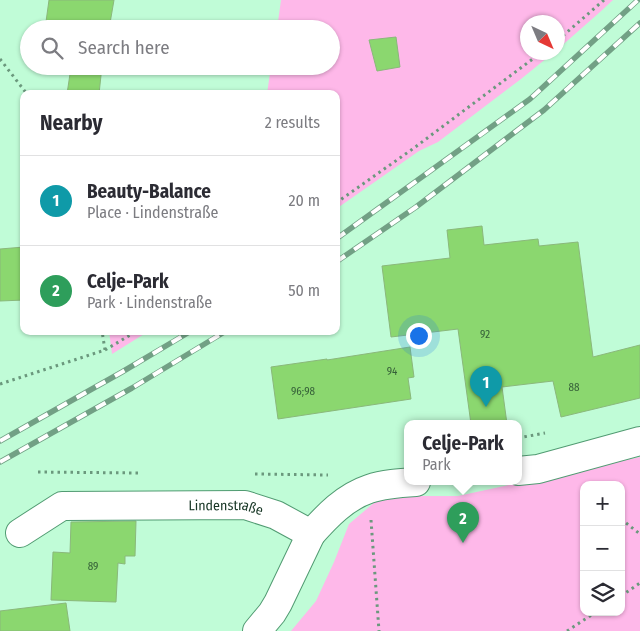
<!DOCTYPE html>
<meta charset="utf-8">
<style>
:root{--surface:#fff;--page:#f2f2f3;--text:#2b2b33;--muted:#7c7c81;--line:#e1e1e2;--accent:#a93690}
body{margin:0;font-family:"Fira Sans Condensed",sans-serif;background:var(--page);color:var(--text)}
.controls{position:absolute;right:15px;bottom:15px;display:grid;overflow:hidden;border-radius:10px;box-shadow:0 1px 4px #0004}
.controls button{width:45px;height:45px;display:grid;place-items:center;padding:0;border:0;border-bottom:1px solid var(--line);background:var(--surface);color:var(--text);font:25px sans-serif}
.compass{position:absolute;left:520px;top:15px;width:45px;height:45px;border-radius:50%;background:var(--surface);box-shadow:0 1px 4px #0004;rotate:136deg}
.you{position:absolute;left:418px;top:335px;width:18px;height:18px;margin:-12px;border:4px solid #fff;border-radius:50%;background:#1a73e8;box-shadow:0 0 0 8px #1a73e833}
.badge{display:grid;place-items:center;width:32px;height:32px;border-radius:50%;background:var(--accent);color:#fff;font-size:16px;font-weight:700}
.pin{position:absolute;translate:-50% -41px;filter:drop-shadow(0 1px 2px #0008)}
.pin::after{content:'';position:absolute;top:26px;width:18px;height:15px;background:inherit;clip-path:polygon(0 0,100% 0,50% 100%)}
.popup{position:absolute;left:404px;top:420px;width:118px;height:65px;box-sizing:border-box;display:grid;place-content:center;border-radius:10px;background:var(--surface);filter:drop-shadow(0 1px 4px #0005);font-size:16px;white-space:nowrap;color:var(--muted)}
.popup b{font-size:19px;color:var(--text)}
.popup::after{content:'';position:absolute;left:50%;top:100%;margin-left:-10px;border:10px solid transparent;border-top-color:var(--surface)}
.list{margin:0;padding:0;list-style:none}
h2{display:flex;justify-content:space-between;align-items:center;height:65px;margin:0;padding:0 20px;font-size:21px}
h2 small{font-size:16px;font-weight:400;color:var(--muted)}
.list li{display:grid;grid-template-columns:32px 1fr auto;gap:15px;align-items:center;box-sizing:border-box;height:90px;padding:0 20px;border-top:1px solid var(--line)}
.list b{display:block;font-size:19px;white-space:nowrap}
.list p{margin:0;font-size:16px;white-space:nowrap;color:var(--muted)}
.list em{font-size:16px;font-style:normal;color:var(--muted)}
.icon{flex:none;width:28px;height:28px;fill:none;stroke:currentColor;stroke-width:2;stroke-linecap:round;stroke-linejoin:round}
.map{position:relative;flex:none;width:640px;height:631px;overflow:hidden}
.search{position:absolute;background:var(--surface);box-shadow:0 1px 4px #0004;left:20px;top:20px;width:320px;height:55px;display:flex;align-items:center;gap:12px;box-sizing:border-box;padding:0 18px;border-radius:28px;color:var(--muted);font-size:19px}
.panel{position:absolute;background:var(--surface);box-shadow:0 1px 4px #0004;left:20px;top:90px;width:320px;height:245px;border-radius:10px}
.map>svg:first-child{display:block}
.green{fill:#feb8e9;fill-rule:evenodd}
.building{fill:#8bd76f;stroke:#8ab87b}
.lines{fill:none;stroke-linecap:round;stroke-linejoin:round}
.minor-casing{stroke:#519b72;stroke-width:30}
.path{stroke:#6b987d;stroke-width:3;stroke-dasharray:2.5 4;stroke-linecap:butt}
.minor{stroke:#fff;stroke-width:28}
.rail-casing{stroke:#72a085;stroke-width:5.5}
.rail{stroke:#fff;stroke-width:4;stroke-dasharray:11;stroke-linecap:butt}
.labels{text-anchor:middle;stroke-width:5;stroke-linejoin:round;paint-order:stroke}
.number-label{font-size:11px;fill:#355f38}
.street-label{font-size:14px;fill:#183726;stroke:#fff}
</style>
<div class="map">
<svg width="640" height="631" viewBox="0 0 640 631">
<rect width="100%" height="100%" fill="#c0fcd7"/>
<path class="green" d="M281,0h332l-13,12 -42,37v-27h-30v30l25,1 -32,26 -83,63 -19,9 -83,58v-115h-69l4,-28h60v-37h-54z
M109,331h40l-37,23z
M640,457v174h-349l25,-30 18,-39 15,-38 33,-28h76zM584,485h37v127h-37z"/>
<path class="building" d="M49,0h65l-5,29h-64z
M396,37l4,30 -23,4 -8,-31z
M40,66h62l-3,28h-32l3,-20 -30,-5z
M482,226l2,19 54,-6 1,7 39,-4 15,115 47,-12v53l-79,19 -8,-36 -51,6 5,37h-36l-13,-95 -67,8 -9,-71 68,-8 -3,-28z
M24,247v53l-24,1v-52z
M410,347l4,30 -6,1 3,21 -133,20 -7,-52 56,-8v1z
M136,521l-1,35h-10v8l-7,-1 -2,39 -65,-2 2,-48 17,1 1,-31z
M66,603l4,28h-70v-20z"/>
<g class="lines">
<defs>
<g id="minor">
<path d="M518,471l20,-2 102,-28"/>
<path id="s1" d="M20,533l42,-27 183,-1 31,10 35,19c16,-18 34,-37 58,-45 15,-5 31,-6 47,-7"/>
<path d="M257,631l15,-18 6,-10 33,-69"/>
</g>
</defs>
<use href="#minor" class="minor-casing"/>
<path class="path" d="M558,40l46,-40
M0,59l27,35
M336,203l78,-55 128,-96
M105,350l32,-19
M0,384l105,-34 -3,-19
M518,438l27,-5
M38,472l103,1
M255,474l73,1
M621,519l19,15
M371,520l8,111
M621,596l19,-13
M567,631l29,-19"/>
<use href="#minor" class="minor"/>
<defs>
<path id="rail" d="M336,239l194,-140 108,-99
M336,262l80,-55 128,-97 96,-87
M0,441l122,-69 69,-41
M0,462l132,-74 94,-57"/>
</defs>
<use href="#rail" class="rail-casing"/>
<use href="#rail" class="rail"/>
</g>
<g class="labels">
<g class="number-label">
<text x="485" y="338">92</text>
<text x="392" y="375">94</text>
<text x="574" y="391">88</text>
<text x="303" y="395">96;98</text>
<text x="93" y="570">89</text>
</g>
<g class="street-label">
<text dy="5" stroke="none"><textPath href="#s1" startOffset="214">Lindenstraße</textPath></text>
</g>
</g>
</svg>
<div class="controls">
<button>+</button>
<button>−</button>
<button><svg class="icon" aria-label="layers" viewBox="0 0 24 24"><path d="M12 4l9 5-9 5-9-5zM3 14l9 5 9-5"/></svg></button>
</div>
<svg class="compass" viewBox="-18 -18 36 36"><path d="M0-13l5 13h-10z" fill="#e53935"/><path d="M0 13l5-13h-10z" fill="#7c7c81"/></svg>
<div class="you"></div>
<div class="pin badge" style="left:486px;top:407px;background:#0f9aa8">1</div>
<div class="pin badge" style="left:463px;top:543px;background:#2e9e5b">2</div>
<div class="popup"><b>Celje-Park</b>Park</div>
<div class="search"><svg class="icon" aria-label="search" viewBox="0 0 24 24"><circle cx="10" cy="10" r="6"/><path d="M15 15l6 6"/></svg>Search here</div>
<section class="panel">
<h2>Nearby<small>2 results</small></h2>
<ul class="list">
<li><span class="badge" style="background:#0f9aa8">1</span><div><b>Beauty-Balance</b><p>Place · Lindenstraße</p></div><em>20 m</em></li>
<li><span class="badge" style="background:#2e9e5b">2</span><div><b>Celje-Park</b><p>Park · Lindenstraße</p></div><em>50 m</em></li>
</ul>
</section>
</div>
